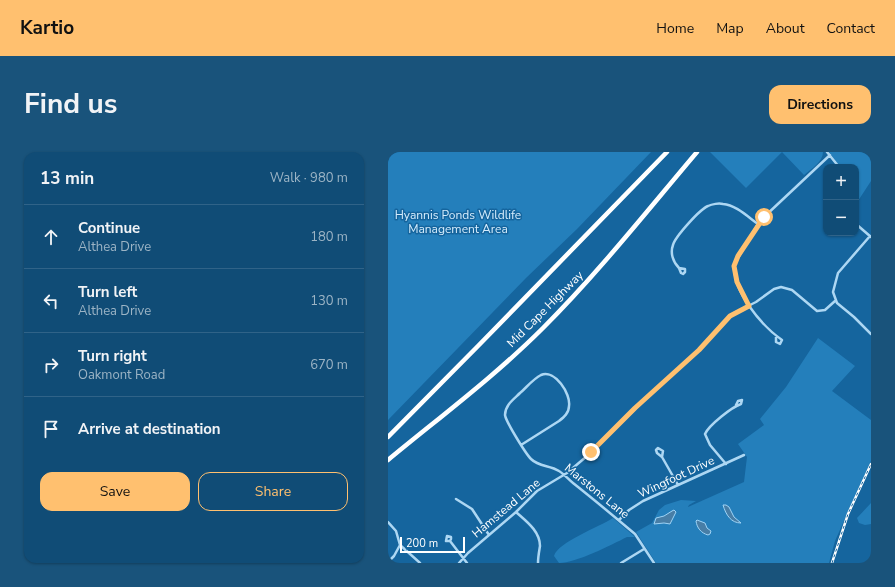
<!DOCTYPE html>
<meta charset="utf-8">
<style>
:root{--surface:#104c76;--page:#19537b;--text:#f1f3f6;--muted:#9cb4c5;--line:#306388;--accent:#ffc06f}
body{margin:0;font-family:"Nunito Sans",sans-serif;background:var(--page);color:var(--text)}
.controls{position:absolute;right:12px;top:12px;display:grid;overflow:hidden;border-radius:8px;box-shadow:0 1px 3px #0004}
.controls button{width:36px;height:36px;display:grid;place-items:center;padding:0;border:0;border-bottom:1px solid var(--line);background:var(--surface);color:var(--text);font:20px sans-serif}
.scale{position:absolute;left:12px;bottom:10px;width:65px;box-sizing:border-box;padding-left:4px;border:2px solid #fff;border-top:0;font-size:11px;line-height:14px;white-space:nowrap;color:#fff;-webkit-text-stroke:3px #15659e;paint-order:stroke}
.stop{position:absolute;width:12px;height:12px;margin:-9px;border:3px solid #ffc06f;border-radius:50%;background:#fff}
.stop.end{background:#ffc06f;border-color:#fff;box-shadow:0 1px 4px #0008}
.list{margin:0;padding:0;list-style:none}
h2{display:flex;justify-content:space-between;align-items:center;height:52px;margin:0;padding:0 16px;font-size:17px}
h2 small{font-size:13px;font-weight:400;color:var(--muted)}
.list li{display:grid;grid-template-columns:26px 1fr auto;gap:12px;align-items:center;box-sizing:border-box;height:64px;padding:0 16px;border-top:1px solid var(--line)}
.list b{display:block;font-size:15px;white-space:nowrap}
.list p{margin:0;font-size:13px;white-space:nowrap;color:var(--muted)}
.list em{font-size:13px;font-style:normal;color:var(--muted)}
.actions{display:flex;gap:8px;padding:12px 16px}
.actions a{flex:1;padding:9px 0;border:1px solid var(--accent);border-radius:12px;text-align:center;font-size:14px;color:var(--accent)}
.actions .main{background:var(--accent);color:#111}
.icon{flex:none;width:22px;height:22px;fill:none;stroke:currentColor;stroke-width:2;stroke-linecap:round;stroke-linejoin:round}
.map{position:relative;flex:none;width:483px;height:411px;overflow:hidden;border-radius:12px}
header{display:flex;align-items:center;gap:24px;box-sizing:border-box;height:56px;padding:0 20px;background:var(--accent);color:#111}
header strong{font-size:19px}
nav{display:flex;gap:22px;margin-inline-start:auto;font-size:14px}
.intro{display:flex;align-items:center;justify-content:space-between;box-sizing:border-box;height:96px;padding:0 24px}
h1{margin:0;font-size:28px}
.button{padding:10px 18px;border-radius:12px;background:var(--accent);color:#111;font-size:14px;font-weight:700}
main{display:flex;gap:24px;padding:0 24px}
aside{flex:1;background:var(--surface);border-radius:12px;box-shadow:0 1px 3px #0004}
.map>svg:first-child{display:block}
.green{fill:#247fbb}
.water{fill:#487ea6;stroke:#9fd4f6}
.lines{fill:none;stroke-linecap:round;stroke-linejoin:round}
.minor{stroke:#add7f3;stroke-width:2.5}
.highway{stroke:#fff;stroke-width:4.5}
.rail-casing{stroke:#fff;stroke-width:2.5}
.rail{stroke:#15659e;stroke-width:1;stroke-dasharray:3;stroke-linecap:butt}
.route{stroke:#ffc06f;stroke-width:5}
.labels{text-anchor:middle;stroke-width:3;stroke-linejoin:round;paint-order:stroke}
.park-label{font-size:12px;fill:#d5edfd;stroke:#15659e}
.street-label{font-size:12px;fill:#fff;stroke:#15659e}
</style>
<header>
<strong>Kartio</strong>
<nav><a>Home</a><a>Map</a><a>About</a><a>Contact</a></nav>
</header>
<div class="intro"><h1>Find us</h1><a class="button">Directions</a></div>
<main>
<aside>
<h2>13 min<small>Walk · 980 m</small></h2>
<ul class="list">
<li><svg class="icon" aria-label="ahead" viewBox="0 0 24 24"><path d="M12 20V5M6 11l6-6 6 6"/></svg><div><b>Continue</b><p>Althea Drive</p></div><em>180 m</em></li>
<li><svg class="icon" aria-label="left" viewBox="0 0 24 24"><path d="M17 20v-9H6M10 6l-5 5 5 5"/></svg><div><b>Turn left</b><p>Althea Drive</p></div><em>130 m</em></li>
<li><svg class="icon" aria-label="right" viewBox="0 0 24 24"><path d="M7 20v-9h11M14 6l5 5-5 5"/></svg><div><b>Turn right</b><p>Oakmont Road</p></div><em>670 m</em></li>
<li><svg class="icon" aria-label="arrive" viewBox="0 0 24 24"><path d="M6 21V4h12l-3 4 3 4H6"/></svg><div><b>Arrive at destination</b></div></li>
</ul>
<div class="actions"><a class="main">Save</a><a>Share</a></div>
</aside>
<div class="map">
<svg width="483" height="411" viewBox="0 0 483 411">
<rect width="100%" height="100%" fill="#15659e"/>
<path class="green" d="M0,0h263l-74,77 -51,49 -138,142z
M322,0h72l-36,36z
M394,0h41c0,10 -12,17 -19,23z
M441,0h42v29l-15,23v-37h-16z
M430,186l37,28 -23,25 39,29v41l-24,53 -12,27 -6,22h-173l-20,-31 16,-9 7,-13 6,-5 16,-5 15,1 -7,4 -1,2 56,-25 3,-25 -9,-13 26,-19 -4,-6 26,-32z
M483,351v21l-6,1 -6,-2 -2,-5z
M225,366l22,19h-8c-16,8 -51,26 -68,26l-5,-7c4,-14 45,-29 59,-38z"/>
<path class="water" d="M335,353h3l3,2 5,10 7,6c-10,0 -15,-8 -18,-18z
M284,359l2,-1 2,2 -6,12 -6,-1 -10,1 2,-6 8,-2z
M309,368l8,3 2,5 4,3 -1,3 -2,1c-7,-2 -11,-7 -12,-14z"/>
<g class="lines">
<path class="minor" d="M439,0l12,15
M468,72l15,13
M482,84l-32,37 -5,19 4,11 17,14 17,17
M291,116l2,5 2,1 2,-2v-3l-6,-1c-6,-6 -9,-15 -6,-23 2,-8 27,-36 35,-39 4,-2 11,-3 15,-2 13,1 25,13 35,20
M388,185v5l4,2 2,-4c-20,-14 -52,-51 -47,-77l23,-39 6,-7 66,-62
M133,293l38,-24c5,-4 10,-8 10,-15 2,-12 -14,-37 -28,-31 -8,4 -15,13 -21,18 -6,6 -15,12 -15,22 1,7 21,39 26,44 8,8 19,6 28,12 5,3 9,8 14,12 19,15 37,30 56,46l6,5 19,29
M274,305l1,-6 -5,-3 -2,2 1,3 5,4 16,28
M338,312l-16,-19 -5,-11c4,-9 27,-27 36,-30l1,-4 -4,1 -2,4
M68,347l16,10 17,26
M128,360c10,9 24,19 24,34 -1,6 -2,11 -2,17
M231,368l10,-10 14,-9 101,-46
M0,370l8,9 4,14 20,18
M62,389l1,-2v-2l-4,-1 -1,5h4l17,22
M0,410l6,-6 6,-11
M71,411l9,-10 48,-41 21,-21 30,-18 20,-17 55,-54 57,-52 35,-37 22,-11 18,-13 7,-2 11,3 25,21 8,-1 10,-9
M233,411l23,-14"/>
<path class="highway" d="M0,285l90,-91 189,-194
M0,308c52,-43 107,-84 155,-132 55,-55 104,-117 154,-176"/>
<defs>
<path id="rail" d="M444,411l16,-49 23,-50"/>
</defs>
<use href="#rail" class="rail-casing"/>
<use href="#rail" class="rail"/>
</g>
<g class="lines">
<path class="route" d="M203,300l44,-44 64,-58 31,-34 19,-10 -12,-24 -3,-16 4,-10 26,-39"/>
</g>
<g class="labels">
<g class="park-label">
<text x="70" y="67">Hyannis Ponds Wildlife<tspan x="70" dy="14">Management Area</tspan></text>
</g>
<g class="street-label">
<text transform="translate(157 157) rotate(-45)" y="4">Mid Cape Highway</text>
<text transform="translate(288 325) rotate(-25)" y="4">Wingfoot Drive</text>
<text transform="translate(209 339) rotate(39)" y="4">Marstons Lane</text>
<text transform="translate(118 356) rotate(-40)" y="4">Hamstead Lane</text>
</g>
</g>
</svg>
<div class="controls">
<button>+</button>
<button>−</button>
</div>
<div class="scale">200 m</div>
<div class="stop" style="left:376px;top:65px"></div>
<div class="stop end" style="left:203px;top:300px"></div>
</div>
</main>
